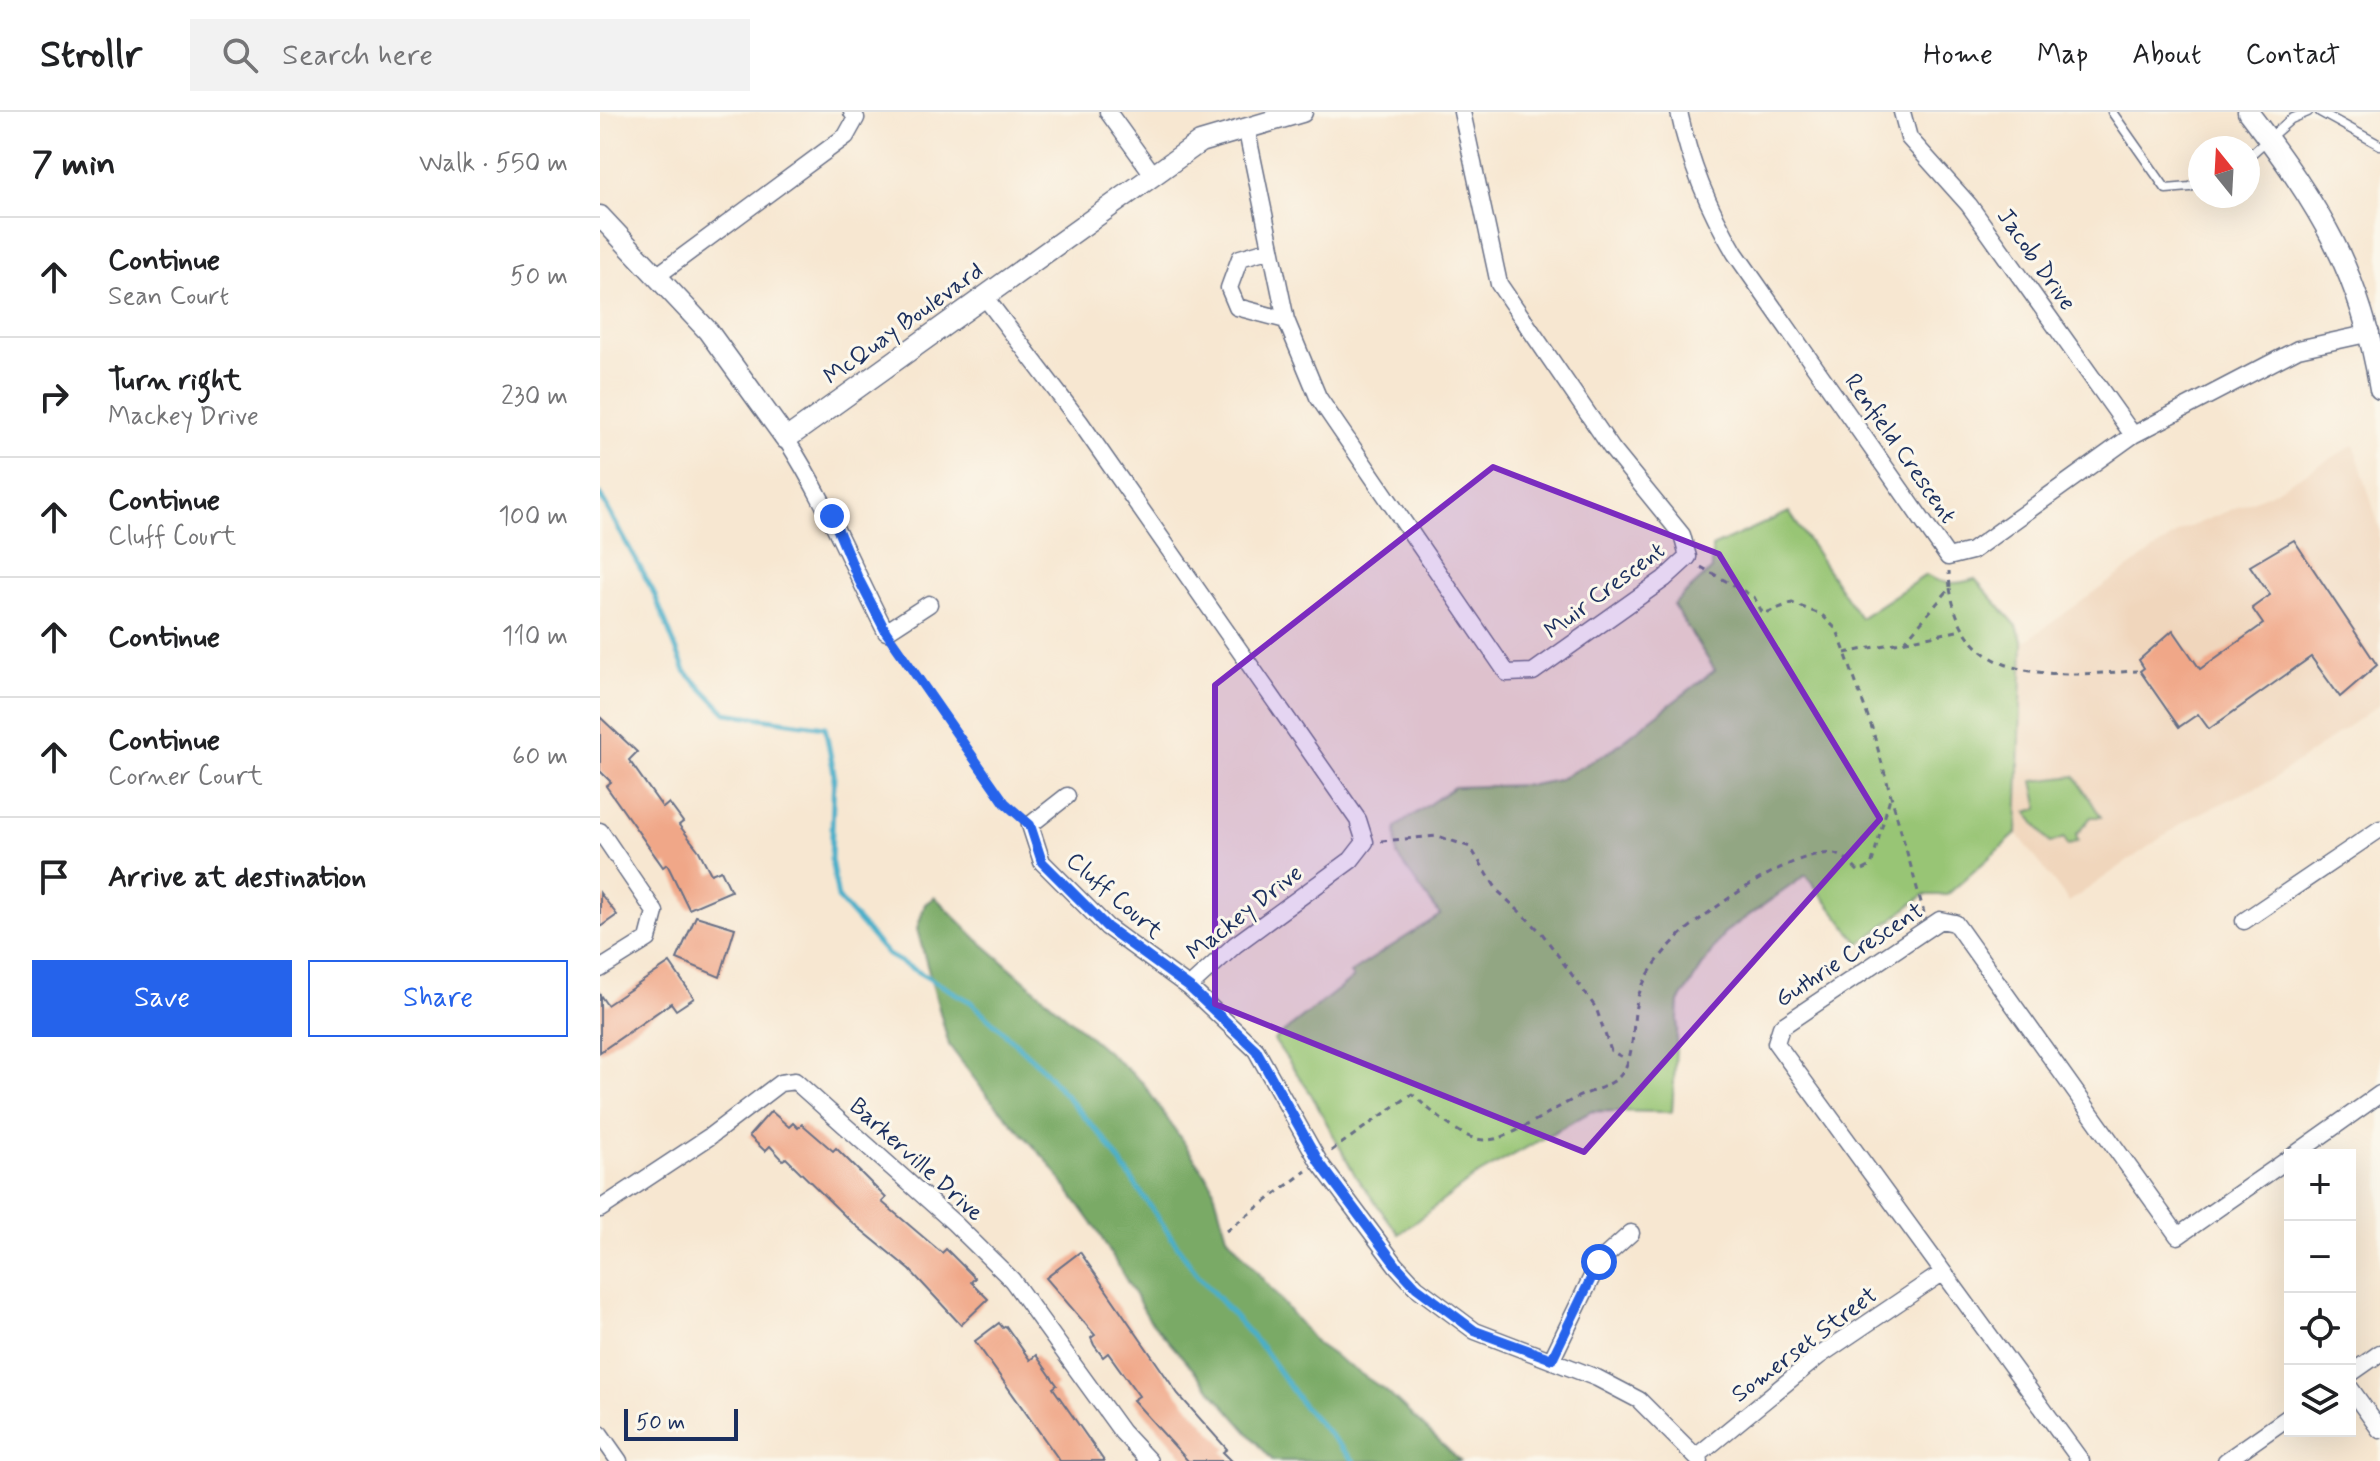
<!DOCTYPE html>
<meta charset="utf-8">
<style>
:root{--surface:#fff;--page:#f2f2f2;--text:#202124;--muted:#757577;--line:#e0e0e0;--accent:#2563eb}
body{margin:0;font-family:Mynerve,sans-serif;background:var(--page);color:var(--text)}
.controls{position:absolute;right:24px;bottom:24px;display:grid;overflow:hidden;border-radius:0px;box-shadow:0 8px 32px #0002}
.controls button{width:72px;height:72px;display:grid;place-items:center;padding:0;border:0;border-bottom:2px solid var(--line);background:var(--surface);color:var(--text);font:40px sans-serif}
.compass{position:absolute;left:1588px;top:24px;width:72px;height:72px;border-radius:50%;background:var(--surface);box-shadow:0 8px 32px #0002;rotate:342deg}
.scale{position:absolute;left:24px;bottom:20px;width:114px;box-sizing:border-box;padding-left:8px;border:4px solid #1b2f5e;border-top:0;font-size:22px;line-height:28px;white-space:nowrap;color:#1b2f5e;-webkit-text-stroke:6px #fbf7ec;paint-order:stroke}
.stop{position:absolute;width:24px;height:24px;margin:-18px;border:6px solid #2563eb;border-radius:50%;background:#fff}
.stop.end{background:#2563eb;border-color:#fff;box-shadow:0 2px 8px #0008}
.list{margin:0;padding:0;list-style:none}
h2{display:flex;justify-content:space-between;align-items:center;height:104px;margin:0;padding:0 32px;font-size:34px}
h2 small{font-size:26px;font-weight:400;color:var(--muted)}
.list li{display:grid;grid-template-columns:52px 1fr auto;gap:24px;align-items:center;box-sizing:border-box;height:120px;padding:0 32px;border-top:2px solid var(--line)}
.list b{display:block;font-size:30px;white-space:nowrap}
.list p{margin:0;font-size:26px;white-space:nowrap;color:var(--muted)}
.list em{font-size:26px;font-style:normal;color:var(--muted)}
.actions{display:flex;gap:16px;padding:24px 32px}
.actions a{flex:1;padding:18px 0;border:2px solid var(--accent);border-radius:0px;text-align:center;font-size:28px;color:var(--accent)}
.actions .main{background:var(--accent);color:#fff}
.icon{flex:none;width:44px;height:44px;fill:none;stroke:currentColor;stroke-width:2;stroke-linecap:round;stroke-linejoin:round}
.map{position:relative;flex:none;width:1780px;height:1349px;overflow:hidden}
header{display:flex;align-items:center;gap:48px;box-sizing:border-box;height:112px;padding:0 40px;background:var(--surface);border-bottom:2px solid var(--line)}
header strong{font-size:38px}
nav{display:flex;gap:44px;margin-inline-start:auto;font-size:28px}
.search{width:560px;height:72px;background:var(--page);display:flex;align-items:center;gap:20px;box-sizing:border-box;padding:0 28px;border-radius:0px;color:var(--muted);font-size:30px}
main{display:flex}
aside{flex:1;background:var(--surface)}
.map>svg:first-child{display:block}
.built{fill:#f0d6bc}
.green{fill:#98c574;stroke:#5a7a69;stroke-width:2}
.forest{fill:#7aaa66;stroke:#4a6c62;stroke-width:2}
.lines{fill:none;stroke-linecap:round;stroke-linejoin:round}
.stream{stroke:#4aafc9;stroke-width:5}
.building{fill:#f0a788}
.service-casing{stroke:#686f86;stroke-width:11}
.minor-casing{stroke:#686f86;stroke-width:19}
.tertiary-casing{stroke:#686f86;stroke-width:23}
.path{stroke:#686f86;stroke-width:3;stroke-dasharray:6 6;stroke-linecap:butt}
.service{stroke:#fff;stroke-width:8}
.minor{stroke:#fff;stroke-width:16}
.tertiary{stroke:#fff;stroke-width:20}
.route{stroke:#2563eb;stroke-width:10}
.marked{fill:#7b2cbf;fill-opacity:0.2;stroke:#7b2cbf;stroke-width:6;stroke-linejoin:round}
.labels{text-anchor:middle;stroke-width:6;stroke-linejoin:round;paint-order:stroke}
.street-label{font-size:24px;fill:#1b2f5e;stroke:#fbf7ec}
</style>
<header>
<strong>Strollr</strong>
<div class="search"><svg class="icon" aria-label="search" viewBox="0 0 24 24"><circle cx="10" cy="10" r="6"/><path d="M15 15l6 6"/></svg>Search here</div>
<nav><a>Home</a><a>Map</a><a>About</a><a>Contact</a></nav>
</header>
<main>
<aside>
<h2>7 min<small>Walk · 550 m</small></h2>
<ul class="list">
<li><svg class="icon" aria-label="ahead" viewBox="0 0 24 24"><path d="M12 20V5M6 11l6-6 6 6"/></svg><div><b>Continue</b><p>Sean Court</p></div><em>50 m</em></li>
<li><svg class="icon" aria-label="right" viewBox="0 0 24 24"><path d="M7 20v-9h11M14 6l5 5-5 5"/></svg><div><b>Turn right</b><p>Mackey Drive</p></div><em>230 m</em></li>
<li><svg class="icon" aria-label="ahead" viewBox="0 0 24 24"><path d="M12 20V5M6 11l6-6 6 6"/></svg><div><b>Continue</b><p>Cluff Court</p></div><em>100 m</em></li>
<li><svg class="icon" aria-label="ahead" viewBox="0 0 24 24"><path d="M12 20V5M6 11l6-6 6 6"/></svg><div><b>Continue</b></div><em>110 m</em></li>
<li><svg class="icon" aria-label="ahead" viewBox="0 0 24 24"><path d="M12 20V5M6 11l6-6 6 6"/></svg><div><b>Continue</b><p>Corner Court</p></div><em>60 m</em></li>
<li><svg class="icon" aria-label="arrive" viewBox="0 0 24 24"><path d="M6 21V4h12l-3 4 3 4H6"/></svg><div><b>Arrive at destination</b></div></li>
</ul>
<div class="actions"><a class="main">Save</a><a>Share</a></div>
</aside>
<div class="map">
<svg width="1780" height="1349" viewBox="0 0 1780 1349">
<rect width="100%" height="100%" fill="#fbf7ec"/>
<filter id="ink" filterUnits="userSpaceOnUse"><feTurbulence type="fractalNoise" baseFrequency=".0125" numOctaves="2"/><feDisplacementMap in="SourceGraphic" scale="16" xChannelSelector="R" yChannelSelector="G"/><feConvolveMatrix kernelMatrix="1 2 1 2 8 2 1 2 1" color-interpolation-filters="sRGB"/></filter>
<filter id="wash" filterUnits="userSpaceOnUse"><feTurbulence type="fractalNoise" baseFrequency=".006" numOctaves="4" result="noise"/><feDisplacementMap in="SourceGraphic" scale="32" xChannelSelector="R" yChannelSelector="G"/><feGaussianBlur stdDeviation="1.8" result="paint"/><feColorMatrix in="noise" values="0 0 0 0 0 0 0 0 0 0 0 0 0 0 0 0 0 1.4 0 .05"/><feComposite in="paint" operator="in"/></filter>
<g filter="url(#wash)">
<rect width="100%" height="100%" fill="#f7e7d1"/>
<path class="built" d="M1754,333l26,84v175l-108,76 -84,39 -119,83 -52,-69 6,-190 159,-113 87,-36z"/>
<path class="green" d="M1189,400l71,106 66,-43c17,10 30,10 49,4l42,47 6,17 -6,190 -70,62h-23l-64,49 -54,-69 -82,58 -45,69 -7,110 -80,-1 -118,66 -75,57 -44,-59 -44,-81 -37,-54 79,-62 -3,-5 90,-58 -43,-59 -1,-29 58,-40 78,-2 26,-5 52,-29 105,-81 -42,-65 39,-36v-22z
M1475,664l26,41h-10l-15,18 2,6 -10,5 -4,-8 -14,5 -23,-31 12,-4 -6,-27z"/>
<path class="forest" d="M335,785l42,42 165,143 70,102 15,52 90,108 69,47 74,70h-187l-124,-142 -52,-89 -49,-68 -62,-68 -37,-49 -32,-116 8,-25z"/>
<g class="lines">
<path class="stream" d="M0,383l53,96 32,80 41,42 99,14 9,46 -3,86 7,39 50,57 83,47 67,62 67,76 91,133 67,76 41,58 50,54"/>
</g>
<g id="blocks">
<path class="building" d="M1694,428l83,125 -37,32 -29,-40 -102,72 -11,-15 -19,13 -39,-56 4,-3 -5,-8 34,-30 27,39 63,-45 -11,-16 18,-13 -20,-29z
M0,605l37,35 -8,8 34,48 6,-5 14,19 -4,3 20,26 12,23 10,-4 10,21 -42,18 -22,-45 -4,3 -57,-81 5,-4 -11,-11z
M0,781l17,22 -17,12z
M96,804l39,12 -15,49 -43,-18z
M70,851l24,35 -18,12 -5,-7 -71,49v-57l7,10z
M171,999l18,16 4,-4 5,5 4,-4 31,27 3,-3 50,50 -4,4 60,51 4,-4 29,29 -4,4 17,17 -27,26 -51,-55 -62,-51 -62,-61 -3,2 -13,-14 -5,5 -16,-15z
M480,1140l98,142 49,55 -4,3 9,9h-44l-55,-61 6,-4 -31,-43 -5,4 -9,-12 -3,-7 4,-3 -49,-57z
M399,1211l4,5 3,-2 24,34 6,-5 21,30 -4,3 51,73h-44l-85,-120z"/>
</g>
</g>
<g filter="url(#ink)">
<use href="#blocks" fill-opacity="0" stroke="#686f86" stroke-width="2"/>
<g class="lines">
<defs>
<path id="service" d="M1512,0l54,77 24,-2 10,-5
M1720,0l60,33
M1648,45l43,-38 17,-7"/>
<path id="minor" d="M508,0l44,61
M1079,0c11,52 29,95 56,141l213,304 24,-6 161,-116 165,-86 73,-16
M1302,0l7,26 60,67 164,230
M646,15l40,193 32,77 189,276 26,-1 131,-93 24,-22 -6,-22 -70,-86 -113,-165 -37,-172
M671,137l-31,9 -11,30 8,19 49,13
M58,163l188,-139 10,-18 -4,-6
M384,184l96,126 278,398 7,22 -14,18 -116,85 -46,42
M186,327c40,62 66,127 100,193l43,-28
M467,684l-37,29 12,37 65,65 82,60 67,63 63,112 77,103 20,22 59,44 122,47 42,22 61,61
M0,719l55,81 -7,27 -48,30
M1644,809l136,-92
M1694,1043l86,-61
M0,1097l109,-72 71,-54 15,-2 159,142 58,57 110,152 27,29
M952,1247l47,-97 32,-29
M1750,1262l30,-21
M1750,1276l30,42
M0,1322l19,27
M1097,1344l122,-100 123,-83
M1481,1349l-305,-418 5,-16 159,-107 15,3 223,313 112,-78
M1626,1349l64,-45"/>
<path id="tertiary" d="M1648,0c71,93 113,160 132,277
M0,104l108,115 78,108 414,-297 102,-30"/>
</defs>
<use href="#service" class="service-casing"/>
<use href="#minor" class="minor-casing"/>
<use href="#tertiary" class="tertiary-casing"/>
<path class="path" d="M1101,455l53,30 9,17 29,-11 30,12 15,15 35,98 52,185
M1350,476c15,101 109,87 187,83
M1304,530l46,-54 -1,-17
M294,531l111,160 13,12
M1245,541l117,-23
M781,729l57,-5 32,11 28,44 43,41 55,76 15,43 15,8
M731,1039l81,-57c76,69 76,51 158,7 13,-8 38,-13 49,-24 20,-22 10,-63 22,-88 9,-22 27,-43 44,-58 28,-23 119,-91 156,-75 6,2 13,12 18,16l12,-6 20,-72
M626,1119l80,-60"/>
<use href="#service" class="service"/>
<use href="#minor" class="minor"/>
<use href="#tertiary" class="tertiary"/>
</g>
</g>
<g class="lines" filter="url(#ink)">
<path class="route" d="M232,404l25,60 29,56 119,171 25,22 12,37 65,65 82,60 67,63 63,112 77,103 20,22 59,44 77,28 47,-97"/>
</g>
<path class="marked" d="M893,355l226,87 161,265 -296,333 -369,-148v-319z"/>
<g class="labels">
<g class="street-label">
<text transform="translate(1437 147) rotate(55)" y="8">Jacob Drive</text>
<text transform="translate(303 211) rotate(-36)" y="8">McQuay Boulevard</text>
<text transform="translate(1301 336) rotate(55)" y="8">Renfield Crescent</text>
<text transform="translate(1004 478) rotate(-37)" y="8">Muir Crescent</text>
<text transform="translate(515 783) rotate(41)" y="8">Cluff Court</text>
<text transform="translate(644 800) rotate(-38)" y="8">Mackey Drive</text>
<text transform="translate(1249 842) rotate(-33)" y="8">Guthrie Crescent</text>
<text transform="translate(317 1047) rotate(42)" y="8">Barkerville Drive</text>
<text transform="translate(1204 1232) rotate(-37)" y="8">Somerset Street</text>
</g>
</g>
</svg>
<div class="controls">
<button>+</button>
<button>−</button>
<button><svg class="icon" aria-label="locate" viewBox="0 0 24 24"><circle cx="12" cy="12" r="6"/><path d="M12 2v4M12 18v4M2 12h4M18 12h4"/></svg></button>
<button><svg class="icon" aria-label="layers" viewBox="0 0 24 24"><path d="M12 4l9 5-9 5-9-5zM3 14l9 5 9-5"/></svg></button>
</div>
<svg class="compass" viewBox="-18 -18 36 36"><path d="M0-13l5 13h-10z" fill="#e53935"/><path d="M0 13l5-13h-10z" fill="#757577"/></svg>
<div class="scale">50 m</div>
<div class="stop" style="left:999px;top:1150px"></div>
<div class="stop end" style="left:232px;top:404px"></div>
</div>
</main>
